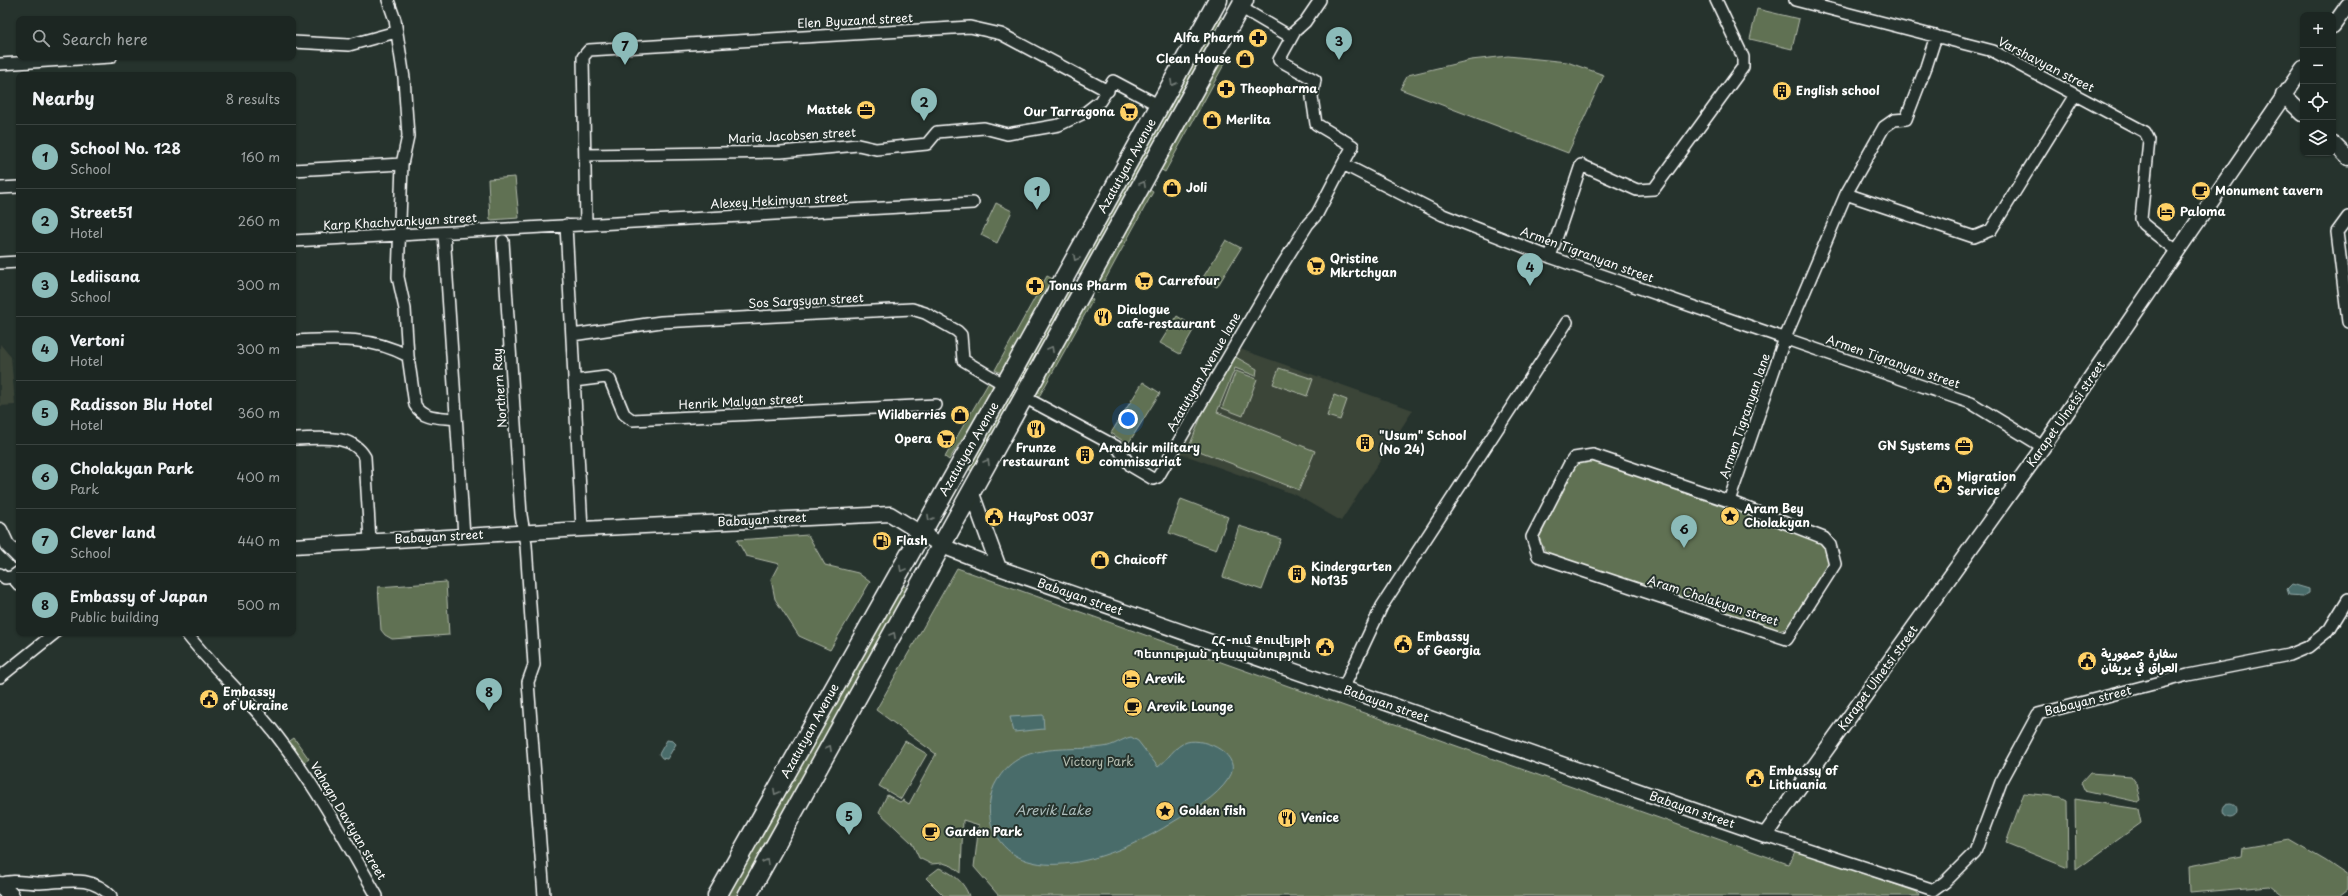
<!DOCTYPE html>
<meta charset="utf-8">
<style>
:root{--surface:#1c2622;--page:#252e2a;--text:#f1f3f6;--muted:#a0a5a5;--line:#3a4340;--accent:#8bbbb9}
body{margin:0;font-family:"Playpen Sans","Playpen Sans Arabic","Noto Sans Armenian",sans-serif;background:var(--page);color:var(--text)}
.controls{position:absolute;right:12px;top:12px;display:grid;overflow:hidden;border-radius:8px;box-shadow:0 1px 3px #0004}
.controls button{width:36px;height:36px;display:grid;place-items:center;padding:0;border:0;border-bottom:1px solid var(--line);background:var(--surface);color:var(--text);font:20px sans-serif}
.you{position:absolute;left:1128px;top:419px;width:14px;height:14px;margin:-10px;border:3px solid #fff;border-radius:50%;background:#1a73e8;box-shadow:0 0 0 6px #1a73e833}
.badge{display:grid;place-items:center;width:26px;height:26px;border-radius:50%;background:var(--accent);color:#111;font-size:13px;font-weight:700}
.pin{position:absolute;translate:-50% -33px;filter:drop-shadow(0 1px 2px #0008)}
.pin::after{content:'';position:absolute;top:21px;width:14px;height:12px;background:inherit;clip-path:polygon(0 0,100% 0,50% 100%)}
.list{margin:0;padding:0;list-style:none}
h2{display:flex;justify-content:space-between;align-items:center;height:52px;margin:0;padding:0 16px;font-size:17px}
h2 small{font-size:13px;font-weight:400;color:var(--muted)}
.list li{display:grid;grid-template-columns:26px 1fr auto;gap:12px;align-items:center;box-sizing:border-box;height:64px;padding:0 16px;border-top:1px solid var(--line)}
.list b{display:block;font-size:15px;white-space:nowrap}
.list p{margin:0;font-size:13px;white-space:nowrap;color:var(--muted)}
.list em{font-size:13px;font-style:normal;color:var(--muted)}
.icon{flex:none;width:22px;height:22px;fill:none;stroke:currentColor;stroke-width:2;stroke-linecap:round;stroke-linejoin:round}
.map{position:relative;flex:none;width:2348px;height:896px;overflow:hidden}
.search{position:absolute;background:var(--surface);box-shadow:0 1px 3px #0004;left:16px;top:16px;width:280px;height:44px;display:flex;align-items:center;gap:10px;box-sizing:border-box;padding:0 14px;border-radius:8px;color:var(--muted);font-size:15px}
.panel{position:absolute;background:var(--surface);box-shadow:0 1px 3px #0004;left:16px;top:72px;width:280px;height:564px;border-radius:8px}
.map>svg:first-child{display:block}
.built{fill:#3b4439}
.green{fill:#607153;stroke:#b0b8a9}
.water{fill:#486c6b;stroke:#91a7a6}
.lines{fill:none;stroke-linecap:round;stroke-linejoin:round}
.minor-casing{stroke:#fff;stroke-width:14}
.tertiary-casing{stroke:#fff;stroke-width:17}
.secondary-casing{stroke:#fff;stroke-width:19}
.primary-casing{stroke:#fff;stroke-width:21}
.minor{stroke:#26332d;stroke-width:11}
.tertiary{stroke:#26332d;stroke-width:14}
.secondary{stroke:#26332d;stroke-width:16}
.primary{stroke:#26332d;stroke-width:18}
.oneway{stroke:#727a76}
.labels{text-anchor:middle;stroke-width:4;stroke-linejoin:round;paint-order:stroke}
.street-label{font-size:12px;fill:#fff;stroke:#26332d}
.poi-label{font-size:12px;font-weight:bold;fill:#fff;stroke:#26332d;text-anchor:start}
.park-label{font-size:12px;fill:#b7bfb2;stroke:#26332d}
.water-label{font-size:13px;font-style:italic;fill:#adbdbc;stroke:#26332d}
</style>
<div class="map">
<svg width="2348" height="896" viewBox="0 0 2348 896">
<rect width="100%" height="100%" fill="#26332d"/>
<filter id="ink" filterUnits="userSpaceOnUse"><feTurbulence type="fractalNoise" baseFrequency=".025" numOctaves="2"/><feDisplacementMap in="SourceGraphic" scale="8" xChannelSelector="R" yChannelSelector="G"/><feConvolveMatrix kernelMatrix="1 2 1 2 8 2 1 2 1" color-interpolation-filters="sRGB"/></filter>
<g filter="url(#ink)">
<path class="built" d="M0,344l11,13 4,48 -15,1z
M1237,348l176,62 -72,111 -45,-26 -117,-42z"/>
<path class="green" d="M1757,9l42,10 -7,30 -42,-10z
M1220,16l3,2 -4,12 -137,246 -7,-4 137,-245z
M1216,55l10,6 -61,111 -10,-6z
M1508,56l59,6 37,13 -36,78 -168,-64 8,-14 63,-15z
M515,177l4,41 -29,2 -2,-41z
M1145,187l8,5 -55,101 -8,-5z
M996,203l16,8 -15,32 -16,-8z
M1226,240l15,8 -24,39 -15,-8z
M1047,276l8,4 -52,94 -8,-4z
M1068,288l5,4 -101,179 -6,-3z
M1085,295l8,5 -57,102 -8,-5z
M1177,316l18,11 -15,27 -20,-11z
M1234,356l23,13 -1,7 -21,-8 -18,44 98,39 -16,39 -110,-43 16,-40z
M1279,368l34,11 -6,17 -34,-12z
M1236,371l21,8 -14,37 -21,-8z
M989,382l7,4 -47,74 -4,-3z
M1143,382l17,11 -32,51 -17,-11z
M1334,395l13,5 -7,20 -13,-4z
M1591,459l233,84 5,22 -40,62 -15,4 -228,-78 -7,-15 37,-75z
M1181,499l47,18 -12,33 -47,-17z
M1239,526l42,13 -19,51 -39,-13z
M808,535l17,30 33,8 12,9 -40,68 -31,-14 -24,-37 -4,-20 8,-15 -33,-8 -9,-16z
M957,568l831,296 8,-14 121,42 2,4h-920l-25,-29 5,-42 -16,-5 -2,53 -9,-7 -9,-3 -12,1 -12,-6 -7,-15 -33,-31 8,-17 13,7 3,-2 6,4 27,-50 -60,-44z
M446,582l3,53 -57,4 -7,-4 -4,-5 -3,-43z
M900,584l10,5 -172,307h-14z
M294,738l15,21 -6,4 -16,-20z
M905,741l22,13 -26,45 -22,-13z
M2090,773l41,3 6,8 4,16 -3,2 -54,-12 -3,-7z
M2024,793l37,4 6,3 1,68 -62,-25z
M2075,799l63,10 3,14 -65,47z
M2290,840l36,21 22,15v13l-9,7h-56l-13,-10 -80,7 -1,-27 53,-10 1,-8z
M939,868c14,5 25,14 30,28h-25l-18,-18z"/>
<path class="water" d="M2292,584l17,5v4l-6,3 -14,-1 -2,-6z
M1043,715l1,14 -30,3 -4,-15z
M1131,737l7,4 20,26c10,-7 16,-21 29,-25 19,-5 57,14 42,36 -13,20 -36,32 -56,44 -46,30 -149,74 -180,8 -5,-14 -5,-30 1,-44 23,-46 67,-34 109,-39 11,-1 18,-8 28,-10z
M667,740l6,1 3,3 -9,15 -5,-1 -3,-4z
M2223 811a7 7 0 1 1 14 0a7 7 0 1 1-14 0Z"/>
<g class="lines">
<defs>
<path id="minor" d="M388,0l7,20 9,58 4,58 -6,28 -4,113 7,32 3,47 7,49c8,14 26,12 41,14
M1320,0l-15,22 -10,9 -16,29 36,20 -3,17 4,27 37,22 -10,18 100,51 107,42 421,146 72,44
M1795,0l198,51 152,81 4,8 -8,79 2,5 35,28
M1240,7l51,30
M293,42l56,3 47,-13
M0,64l111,-7
M585,155l196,-3 77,-7 18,4 51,-5 10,-12 47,-4 23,6 52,-9 27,-13 14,-11 13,-20 47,25
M293,170l109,-6
M0,188l19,-1
M1846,194l128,43 17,-7 84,-135
M2348,217l-11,15 11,90
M586,224l-3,-167 6,-7 381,-23 31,7 107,57
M566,225l16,304
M444,233l20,303
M293,241l680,-38
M503,241l18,274 5,30 8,120 -6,17 16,214
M1550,257l31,-92 56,25 17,-1 89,-122v-10l-27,-57
M0,263l19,-1
M572,335l89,-13 251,-13 13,4 32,18 4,4 2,25 42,25
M293,341c41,-2 78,-5 115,15
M574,381l32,-4 4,3 14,34 8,6 304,-15
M1024,397l93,50 14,19 22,13 5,-2 121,-207 29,-46 9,-10 26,-50
M293,439c26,0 57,-7 72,18l5,84
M1593,455l136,46 95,37 6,7 5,19 -48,75 -249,-83 -6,-19 37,-72 5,-7z
M1729,501l56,-163 61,-144 38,-67 10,-7 12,-1 20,-52 10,-31
M0,574l5,4 7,-1 7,-5
M12,577l7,8
M186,633c28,36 63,66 91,103 39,50 68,104 100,160
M0,677l55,-44
M1343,689l39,-83 185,-284
M1765,835l169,55 11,-8 30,-30 26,-70 37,-68 150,-39 101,-20 19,-8 21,-17 19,-31
M0,884c14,-5 25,-1 40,-1 27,-1 50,-9 71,13"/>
<path id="tertiary" d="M2333,26l15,-21
M2283,95l20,19
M2333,143l15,15
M971,491l28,77
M0,530l7,15 12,12
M293,546l289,-17 308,-15 52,32 57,22 766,267 278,-388 260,-379"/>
<path id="secondary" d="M0,885l11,11"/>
<path id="primary" d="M717,896l288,-511 213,-385
M747,896l497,-896"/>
</defs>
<use href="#minor" class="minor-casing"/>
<use href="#tertiary" class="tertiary-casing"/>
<use href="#secondary" class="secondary-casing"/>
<use href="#primary" class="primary-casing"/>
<use href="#minor" class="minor"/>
<use href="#tertiary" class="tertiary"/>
<use href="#secondary" class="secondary"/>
<use href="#primary" class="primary"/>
</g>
<defs><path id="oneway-chevron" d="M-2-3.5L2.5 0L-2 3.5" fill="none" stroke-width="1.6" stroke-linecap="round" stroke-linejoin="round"/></defs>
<g class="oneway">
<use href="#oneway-chevron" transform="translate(1173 83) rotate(119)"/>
<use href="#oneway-chevron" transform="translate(1143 184) rotate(-61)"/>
<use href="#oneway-chevron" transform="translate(1076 258) rotate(119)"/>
<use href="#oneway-chevron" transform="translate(1051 349) rotate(-61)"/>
<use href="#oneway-chevron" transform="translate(987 462) rotate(-60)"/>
<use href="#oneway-chevron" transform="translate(930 518) rotate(120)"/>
<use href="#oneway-chevron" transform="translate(902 569) rotate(119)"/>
<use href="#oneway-chevron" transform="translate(893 635) rotate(-61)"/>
<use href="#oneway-chevron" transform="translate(829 748) rotate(-61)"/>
<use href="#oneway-chevron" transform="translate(776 792) rotate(119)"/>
<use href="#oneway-chevron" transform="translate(766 862) rotate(-61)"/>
</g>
</g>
<defs>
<symbol id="pharmacy-disc" viewBox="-11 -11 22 22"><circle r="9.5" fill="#ffd166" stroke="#26332d"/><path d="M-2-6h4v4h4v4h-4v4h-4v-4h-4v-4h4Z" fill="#111"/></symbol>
<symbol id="shop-disc" viewBox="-11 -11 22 22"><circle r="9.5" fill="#ffd166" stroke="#26332d"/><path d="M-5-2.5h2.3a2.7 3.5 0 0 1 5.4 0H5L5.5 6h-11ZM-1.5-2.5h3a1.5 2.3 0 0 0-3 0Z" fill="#111"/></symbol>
<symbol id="building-disc" viewBox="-11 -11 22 22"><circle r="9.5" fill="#ffd166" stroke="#26332d"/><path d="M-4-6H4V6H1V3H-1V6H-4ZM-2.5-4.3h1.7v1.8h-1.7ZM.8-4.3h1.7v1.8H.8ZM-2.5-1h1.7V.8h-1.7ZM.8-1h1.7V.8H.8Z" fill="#111"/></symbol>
<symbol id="office-disc" viewBox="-11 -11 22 22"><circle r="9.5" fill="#ffd166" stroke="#26332d"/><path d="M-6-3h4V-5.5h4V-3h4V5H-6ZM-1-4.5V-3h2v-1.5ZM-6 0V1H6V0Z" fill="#111"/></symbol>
<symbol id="supermarket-disc" viewBox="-11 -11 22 22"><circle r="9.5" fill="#ffd166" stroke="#26332d"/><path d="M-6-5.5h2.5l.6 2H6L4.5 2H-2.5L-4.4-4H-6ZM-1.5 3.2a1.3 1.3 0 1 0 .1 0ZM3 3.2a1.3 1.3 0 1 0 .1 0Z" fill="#111"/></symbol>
<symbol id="cafe-disc" viewBox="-11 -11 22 22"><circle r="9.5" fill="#ffd166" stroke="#26332d"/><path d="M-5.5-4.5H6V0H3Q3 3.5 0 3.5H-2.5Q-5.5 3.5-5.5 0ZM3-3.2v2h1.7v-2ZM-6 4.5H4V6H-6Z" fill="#111"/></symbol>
<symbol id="hotel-disc" viewBox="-11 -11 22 22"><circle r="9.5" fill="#ffd166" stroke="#26332d"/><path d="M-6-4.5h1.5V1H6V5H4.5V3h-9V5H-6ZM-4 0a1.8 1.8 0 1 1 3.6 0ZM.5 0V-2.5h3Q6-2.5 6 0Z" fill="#111"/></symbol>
<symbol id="restaurant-disc" viewBox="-11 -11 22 22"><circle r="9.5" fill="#ffd166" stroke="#26332d"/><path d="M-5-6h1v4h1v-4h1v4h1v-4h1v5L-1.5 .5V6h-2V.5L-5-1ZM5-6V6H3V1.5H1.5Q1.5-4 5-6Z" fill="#111"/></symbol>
<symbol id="civic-disc" viewBox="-11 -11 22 22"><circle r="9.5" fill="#ffd166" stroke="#26332d"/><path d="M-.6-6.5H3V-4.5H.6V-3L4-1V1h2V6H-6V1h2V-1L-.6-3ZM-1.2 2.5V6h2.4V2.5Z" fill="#111"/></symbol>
<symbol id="sight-disc" viewBox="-11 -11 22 22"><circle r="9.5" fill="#ffd166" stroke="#26332d"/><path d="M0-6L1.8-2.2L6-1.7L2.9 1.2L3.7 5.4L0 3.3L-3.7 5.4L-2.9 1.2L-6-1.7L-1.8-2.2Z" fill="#111"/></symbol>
<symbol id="fuel-disc" viewBox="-11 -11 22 22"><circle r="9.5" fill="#ffd166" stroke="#26332d"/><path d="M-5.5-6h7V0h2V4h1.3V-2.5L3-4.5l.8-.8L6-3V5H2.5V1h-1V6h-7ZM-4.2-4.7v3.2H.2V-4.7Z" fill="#111"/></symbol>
</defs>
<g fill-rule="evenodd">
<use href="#pharmacy-disc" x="1247" y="27" width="22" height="22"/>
<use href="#shop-disc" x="1234" y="48" width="22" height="22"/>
<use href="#pharmacy-disc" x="1215" y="78" width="22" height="22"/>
<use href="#building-disc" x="1771" y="80" width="22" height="22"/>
<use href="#office-disc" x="855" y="99" width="22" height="22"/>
<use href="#supermarket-disc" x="1118" y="101" width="22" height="22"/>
<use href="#shop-disc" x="1201" y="109" width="22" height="22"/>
<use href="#shop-disc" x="1161" y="177" width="22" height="22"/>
<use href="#cafe-disc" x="2190" y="180" width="22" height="22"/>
<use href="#hotel-disc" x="2155" y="201" width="22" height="22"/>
<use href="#supermarket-disc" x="1305" y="255" width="22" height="22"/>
<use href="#supermarket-disc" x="1133" y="270" width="22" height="22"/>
<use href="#pharmacy-disc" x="1024" y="275" width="22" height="22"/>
<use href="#restaurant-disc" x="1092" y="306" width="22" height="22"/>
<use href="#shop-disc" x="949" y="404" width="22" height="22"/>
<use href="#restaurant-disc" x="1025" y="418" width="22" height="22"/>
<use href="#supermarket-disc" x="935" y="428" width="22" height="22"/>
<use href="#building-disc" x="1354" y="432" width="22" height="22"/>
<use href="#office-disc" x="1953" y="435" width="22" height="22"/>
<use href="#building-disc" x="1074" y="444" width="22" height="22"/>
<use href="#civic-disc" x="1932" y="473" width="22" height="22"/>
<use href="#sight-disc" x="1719" y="505" width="22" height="22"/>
<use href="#civic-disc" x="983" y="506" width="22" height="22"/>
<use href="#fuel-disc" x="871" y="530" width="22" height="22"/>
<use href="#shop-disc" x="1089" y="549" width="22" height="22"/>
<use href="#building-disc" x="1286" y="563" width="22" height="22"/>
<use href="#civic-disc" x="1392" y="633" width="22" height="22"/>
<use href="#civic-disc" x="1314" y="636" width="22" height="22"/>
<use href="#civic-disc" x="2076" y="650" width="22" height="22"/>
<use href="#hotel-disc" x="1120" y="668" width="22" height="22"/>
<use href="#civic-disc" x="198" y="688" width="22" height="22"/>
<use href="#cafe-disc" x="1122" y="696" width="22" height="22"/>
<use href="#civic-disc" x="1744" y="767" width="22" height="22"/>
<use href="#sight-disc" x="1154" y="800" width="22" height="22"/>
<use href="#restaurant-disc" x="1276" y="807" width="22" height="22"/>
<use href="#cafe-disc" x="920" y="821" width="22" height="22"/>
</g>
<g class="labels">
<g class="street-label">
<text transform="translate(855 21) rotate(-3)" y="4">Elen Byuzand street</text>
<text transform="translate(2046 65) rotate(27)" y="4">Varshavyan street</text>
<text transform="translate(792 136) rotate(-3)" y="4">Maria Jacobsen street</text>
<text transform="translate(1127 166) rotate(-61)" y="4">Azatutyan Avenue</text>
<text transform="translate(779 201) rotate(-3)" y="4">Alexey Hekimyan street</text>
<text transform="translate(400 222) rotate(-3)" y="4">Karp Khachvankyan street</text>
<text transform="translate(1587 255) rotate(20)" y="4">Armen Tigranyan street</text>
<text transform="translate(806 301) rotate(-3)" y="4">Sos Sargsyan street</text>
<text transform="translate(1893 362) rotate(19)" y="4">Armen Tigranyan street</text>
<text transform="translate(1204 372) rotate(-60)" y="4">Azatutyan Avenue lane</text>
<text transform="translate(500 388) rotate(-94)" y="4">Northern Ray</text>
<text transform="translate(741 402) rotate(-3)" y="4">Henrik Malyan street</text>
<text transform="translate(2066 414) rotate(-55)" y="4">Karapet Ulnetsi street</text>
<text transform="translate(1745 416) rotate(-71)" y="4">Armen Tigranyan lane</text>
<text transform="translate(969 449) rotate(-60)" y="4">Azatutyan Avenue</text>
<text transform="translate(762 520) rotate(-3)" y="4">Babayan street</text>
<text transform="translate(439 537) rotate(-3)" y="4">Babayan street</text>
<text transform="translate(1080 597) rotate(19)" y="4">Babayan street</text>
<text transform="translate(1713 601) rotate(18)" y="4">Aram Cholakyan street</text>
<text transform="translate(1878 678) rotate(-54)" y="4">Karapet Ulnetsi street</text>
<text transform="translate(2088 701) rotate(-14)" y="4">Babayan street</text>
<text transform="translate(1386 704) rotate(19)" y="4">Babayan street</text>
<text transform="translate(810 731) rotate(-61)" y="4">Azatutyan Avenue</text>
<text transform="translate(1692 810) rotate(19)" y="4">Babayan street</text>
<text transform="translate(348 821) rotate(59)" y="4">Vahagn Davtyan street</text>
</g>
<g class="poi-label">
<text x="1244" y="42" text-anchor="end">Alfa Pharm</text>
<text x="1231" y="63" text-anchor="end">Clean House</text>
<text x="1240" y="93">Theopharma</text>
<text x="1796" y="95">English school</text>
<text x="852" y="114" text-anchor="end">Mattek</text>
<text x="1115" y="116" text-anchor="end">Our Tarragona</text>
<text x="1226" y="124">Merlita</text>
<text x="1186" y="192">Joli</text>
<text x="2215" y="195">Monument tavern</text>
<text x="2180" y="216">Paloma</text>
<text x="1330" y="263">Qristine<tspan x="1330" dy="14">Mkrtchyan</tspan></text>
<text x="1158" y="285">Carrefour</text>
<text x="1049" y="290">Tonus Pharm</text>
<text x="1117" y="314">Dialogue<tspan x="1117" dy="14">cafe-restaurant</tspan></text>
<text x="946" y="419" text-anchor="end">Wildberries</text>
<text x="1379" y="440">"Usum" School<tspan x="1379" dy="14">(No 24)</tspan></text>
<text x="932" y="443" text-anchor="end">Opera</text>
<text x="1950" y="450" text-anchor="end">GN Systems</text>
<text x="1036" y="452" text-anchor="middle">Frunze<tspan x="1036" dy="14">restaurant</tspan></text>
<text x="1099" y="452">Arabkir military<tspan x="1099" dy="14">commissariat</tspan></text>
<text x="1957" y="481">Migration<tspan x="1957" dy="14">Service</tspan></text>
<text x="1744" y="513">Aram Bey<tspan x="1744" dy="14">Cholakyan</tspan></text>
<text x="1008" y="521">HayPost 0037</text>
<text x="896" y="545">Flash</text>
<text x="1114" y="564">Chaicoff</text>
<text x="1311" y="571">Kindergarten<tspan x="1311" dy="14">No135</tspan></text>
<text x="1417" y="641">Embassy<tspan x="1417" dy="14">of Georgia</tspan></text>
<text x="1311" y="644" text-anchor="end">ՀՀ-ում Քուվեյթի<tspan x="1311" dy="14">Պետության դեսպանություն</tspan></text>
<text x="2101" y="658">سفارة جمهورية<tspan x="2101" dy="14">العراق في يريفان</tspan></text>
<text x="1145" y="683">Arevik</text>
<text x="223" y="696">Embassy<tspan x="223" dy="14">of Ukraine</tspan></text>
<text x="1147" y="711">Arevik Lounge</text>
<text x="1769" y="775">Embassy of<tspan x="1769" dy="14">Lithuania</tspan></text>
<text x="1179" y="815">Golden fish</text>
<text x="1301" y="822">Venice</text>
<text x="945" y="836">Garden Park</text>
</g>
<g class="park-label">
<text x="1098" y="766">Victory Park</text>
</g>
<g class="water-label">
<text x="1053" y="815">Arevik Lake</text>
</g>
</g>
</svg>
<div class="controls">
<button>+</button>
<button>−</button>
<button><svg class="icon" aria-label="locate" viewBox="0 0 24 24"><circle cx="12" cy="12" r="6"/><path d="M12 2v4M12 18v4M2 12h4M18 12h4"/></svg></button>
<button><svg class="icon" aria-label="layers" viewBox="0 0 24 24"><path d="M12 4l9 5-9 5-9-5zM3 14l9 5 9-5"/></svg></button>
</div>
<div class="you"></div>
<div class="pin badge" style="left:1037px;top:210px">1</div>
<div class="pin badge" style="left:924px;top:121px">2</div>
<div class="pin badge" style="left:1339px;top:60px">3</div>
<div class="pin badge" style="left:1530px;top:286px">4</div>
<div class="pin badge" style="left:849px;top:835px">5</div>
<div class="pin badge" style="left:1684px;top:548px">6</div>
<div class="pin badge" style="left:625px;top:65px">7</div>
<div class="pin badge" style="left:489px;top:711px">8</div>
<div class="search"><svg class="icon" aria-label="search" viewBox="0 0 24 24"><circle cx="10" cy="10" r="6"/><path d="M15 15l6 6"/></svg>Search here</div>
<section class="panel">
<h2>Nearby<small>8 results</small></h2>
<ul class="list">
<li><span class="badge">1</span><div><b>School No. 128</b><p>School</p></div><em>160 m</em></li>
<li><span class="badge">2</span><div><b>Street51</b><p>Hotel</p></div><em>260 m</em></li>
<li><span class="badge">3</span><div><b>Lediisana</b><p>School</p></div><em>300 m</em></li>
<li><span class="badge">4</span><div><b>Vertoni</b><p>Hotel</p></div><em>300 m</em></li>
<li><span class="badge">5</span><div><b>Radisson Blu Hotel</b><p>Hotel</p></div><em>360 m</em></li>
<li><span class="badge">6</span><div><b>Cholakyan Park</b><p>Park</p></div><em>400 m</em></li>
<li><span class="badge">7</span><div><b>Clever land</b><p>School</p></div><em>440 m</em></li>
<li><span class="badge">8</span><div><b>Embassy of Japan</b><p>Public building</p></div><em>500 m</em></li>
</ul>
</section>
</div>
